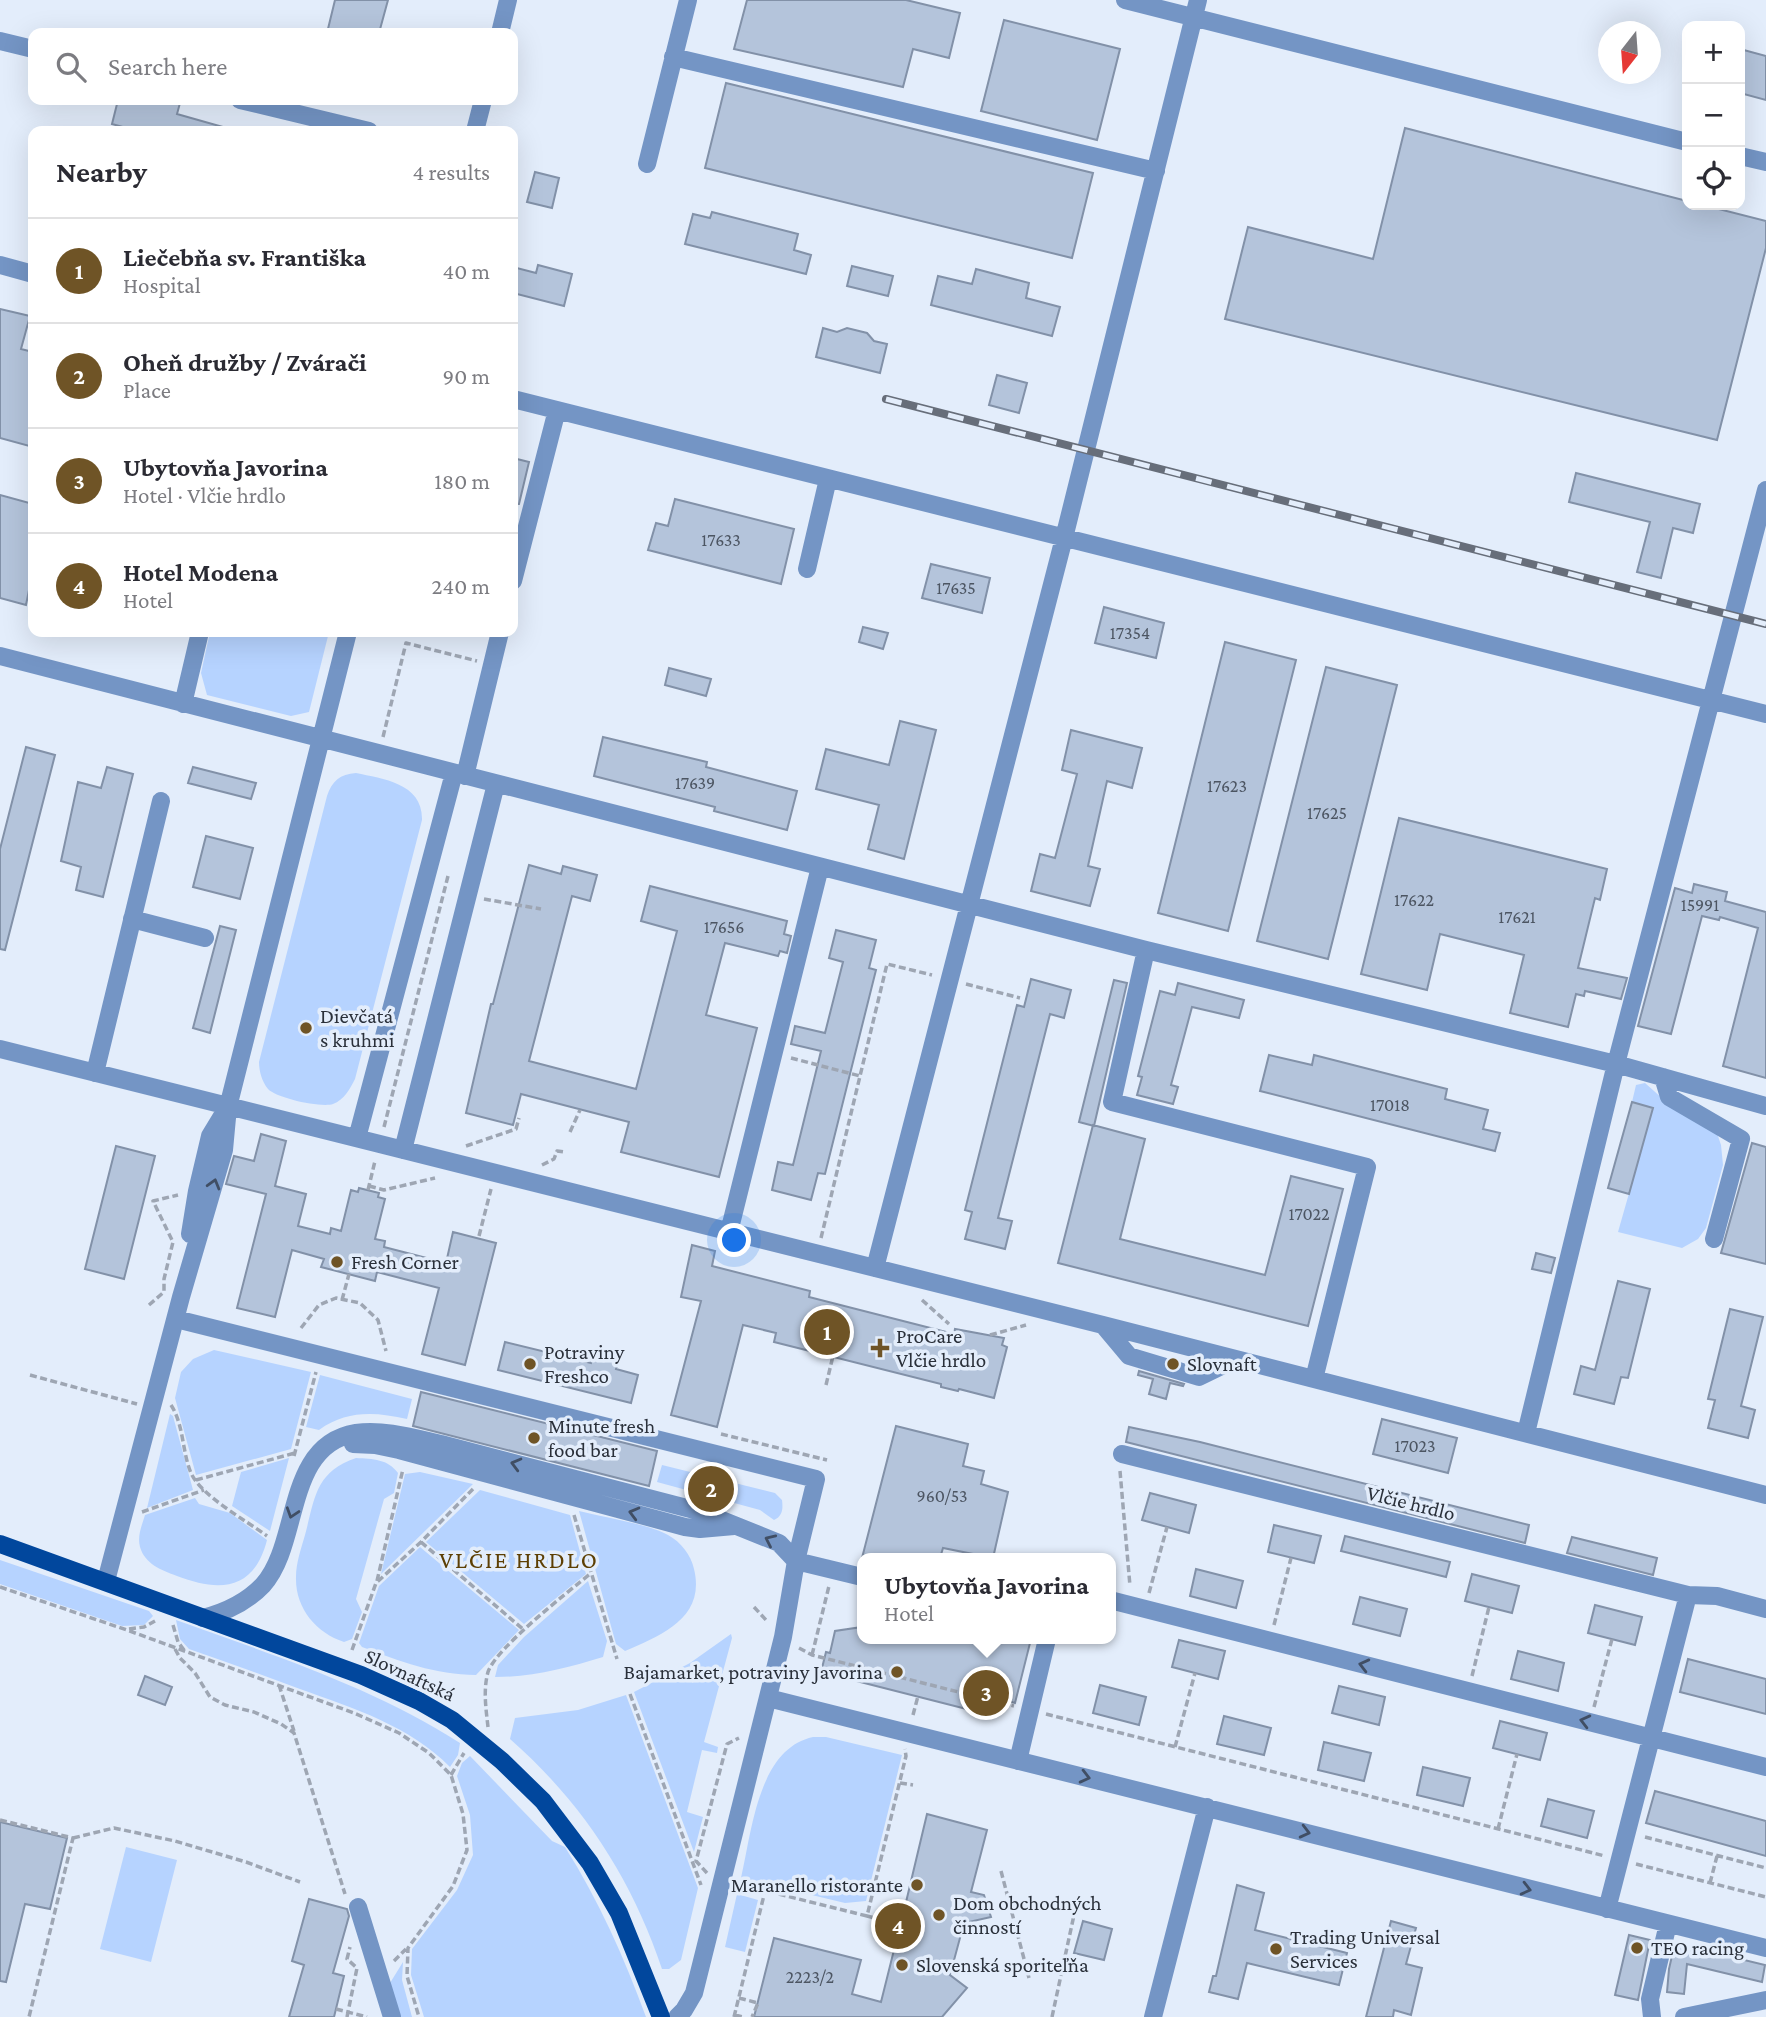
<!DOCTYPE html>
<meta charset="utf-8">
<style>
:root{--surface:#fff;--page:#f7f7f7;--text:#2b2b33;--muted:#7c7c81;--line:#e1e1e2;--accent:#6f5426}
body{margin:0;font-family:"Crimson Pro",serif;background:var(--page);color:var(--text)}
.controls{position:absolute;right:21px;top:21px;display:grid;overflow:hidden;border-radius:14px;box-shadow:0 7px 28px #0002}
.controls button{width:63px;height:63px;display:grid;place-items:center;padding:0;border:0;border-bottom:2px solid var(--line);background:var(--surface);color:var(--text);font:35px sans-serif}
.compass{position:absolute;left:1598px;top:21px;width:63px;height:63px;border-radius:50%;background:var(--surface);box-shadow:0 7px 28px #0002;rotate:197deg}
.you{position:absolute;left:735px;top:1241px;width:24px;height:24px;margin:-18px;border:5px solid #fff;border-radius:50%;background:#1a73e8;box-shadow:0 0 0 10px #1a73e833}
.badge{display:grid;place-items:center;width:46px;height:46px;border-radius:50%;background:var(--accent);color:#fff;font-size:23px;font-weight:700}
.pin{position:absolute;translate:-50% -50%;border:4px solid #fff;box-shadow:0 2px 7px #0006}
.popup{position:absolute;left:857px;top:1553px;width:259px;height:91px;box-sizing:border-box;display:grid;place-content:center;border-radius:14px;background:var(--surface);filter:drop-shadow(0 2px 5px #0005);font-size:23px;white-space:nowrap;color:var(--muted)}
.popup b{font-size:26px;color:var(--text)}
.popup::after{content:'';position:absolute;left:50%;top:100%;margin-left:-14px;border:14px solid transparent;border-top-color:var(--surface)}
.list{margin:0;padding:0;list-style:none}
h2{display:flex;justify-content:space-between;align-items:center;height:91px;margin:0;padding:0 28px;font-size:30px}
h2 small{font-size:23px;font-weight:400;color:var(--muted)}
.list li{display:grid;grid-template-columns:46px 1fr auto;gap:21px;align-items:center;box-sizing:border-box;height:105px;padding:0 28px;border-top:2px solid var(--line)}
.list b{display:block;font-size:26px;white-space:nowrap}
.list p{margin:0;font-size:23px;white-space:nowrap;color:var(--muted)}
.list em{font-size:23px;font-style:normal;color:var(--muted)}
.icon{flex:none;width:38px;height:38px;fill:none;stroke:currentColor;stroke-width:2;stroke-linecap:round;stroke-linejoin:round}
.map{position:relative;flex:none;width:1766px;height:2017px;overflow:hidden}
.search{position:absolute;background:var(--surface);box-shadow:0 7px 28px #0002;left:28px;top:28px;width:490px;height:77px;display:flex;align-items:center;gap:18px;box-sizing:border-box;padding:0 24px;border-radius:14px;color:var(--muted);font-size:26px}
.panel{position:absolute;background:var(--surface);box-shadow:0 7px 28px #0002;left:28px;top:126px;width:490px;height:511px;border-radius:14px}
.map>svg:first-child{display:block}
.green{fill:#b6d3ff}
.building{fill:#b4c4db;stroke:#8291a8;stroke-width:2}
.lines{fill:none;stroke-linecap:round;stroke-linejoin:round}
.path{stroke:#9ea6b3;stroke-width:3.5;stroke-dasharray:7 3.5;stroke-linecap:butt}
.minor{stroke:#7495c5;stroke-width:18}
.major{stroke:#01479d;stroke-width:18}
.rail-casing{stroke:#676e7a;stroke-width:8}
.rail{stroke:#e3edfb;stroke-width:5;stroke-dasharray:16;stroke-linecap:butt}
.oneway{stroke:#404e64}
.poi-dot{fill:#6f5426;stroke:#e3edfb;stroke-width:2.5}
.labels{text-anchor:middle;stroke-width:7;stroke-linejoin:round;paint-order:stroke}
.number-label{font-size:18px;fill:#4c5562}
.poi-label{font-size:21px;fill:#2a303a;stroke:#e3edfb;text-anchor:start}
.street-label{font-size:21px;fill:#2a303a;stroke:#e3edfb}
.quarter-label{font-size:24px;letter-spacing:2px;fill:#5d3f03;stroke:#e3edfb}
</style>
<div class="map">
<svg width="1766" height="2017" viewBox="0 0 1766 2017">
<rect width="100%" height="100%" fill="#e3edfb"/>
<path class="green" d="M210,632h119l-20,80 -18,4 -84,-21 -6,-22z
M356,773c27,6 67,10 66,47l-67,259c-5,10 -11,21 -22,25 -12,4 -57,-6 -65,-15 -6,-7 -9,-18 -9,-27l68,-266c5,-15 13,-22 29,-23z
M1645,1083l18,16 54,34 4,12 2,20 -17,63 -8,11 -16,9 -64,-16 35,-123 -21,-7 4,-17z
M214,1350l97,22 -20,77 -95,26 -21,-77 6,-26 12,-13z
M320,1375l92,24 -5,20c-32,-7 -60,-9 -88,11l-13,-3z
M170,1414l3,2 20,74 -46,18z
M289,1458l-19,73 -38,-25 9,-34z
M356,1458c17,1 32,1 42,15l-4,20 -10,6 -28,100 6,13 -10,27 -8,3c-28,-9 -49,-34 -48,-65 0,-14 5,-28 9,-42 10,-37 10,-63 51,-77z
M662,1465l113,28 7,7c1,8 1,16 -8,20l-14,-10 -103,-28z
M420,1472l53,12 -92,90 24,-100z
M480,1490l90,25 16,59 -62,50 -98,-82z
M195,1498l4,6 31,9 37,27c-13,51 -48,52 -90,36 -16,-6 -32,-12 -37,-29 -3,-11 2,-22 5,-32z
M579,1511c23,6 70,13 89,24 13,7 23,20 26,34 12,49 -33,66 -69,82l-9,-7z
M420,1547l99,83 -43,45c-40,0 -77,-14 -114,-28l-3,-4 20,-57z
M0,1560l149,51 4,5 -9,9 -22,1 -122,-42z
M588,1581l19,60 -4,16c-36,11 -70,20 -108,20l3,-12 26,-28z
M176,1620c97,35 197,67 284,123l-2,12 -8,12c-40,-41 -97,-59 -150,-78 -37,-14 -74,-27 -111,-40l-9,-10z
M731,1634l1,4 -28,104 14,5 -1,6 -15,-3 -15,62 16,5 -9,35 -60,-160 56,-29z
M626,1695l72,193 -17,72 -12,9h-7c-30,-90 -80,-167 -152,-230l5,-21 63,-8z
M813,1737h13l76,18 -36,146 -21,2 -104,-25c11,-47 17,-129 72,-141z
M470,1756l82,85 13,6c34,54 59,110 81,170h-222l-13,-42 1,-26 45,-59 16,-35 -3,-40 -13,-39 5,-13z
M126,1847l51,13 -26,102 -51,-13z
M737,1894l21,6 -13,52 -20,-5z
M403,1962l-1,18 10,37h-12l-10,-34z"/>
<path class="building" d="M335,0h53l-9,33h-52z
M747,0h159l54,13 -11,45 -36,-9 -10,38 -169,-38z
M1004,20l116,29 -23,91 -116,-29z
M1740,49l26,7v44l-26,-7z
M726,83l367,90 -21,85 -367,-90z
M118,100h50l12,3 -3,11 46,13v4h-86l-25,-7z
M1405,128l282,73v4h16l63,16v27l-49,192 -492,-121 23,-92 125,32z
M535,172l24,6 -7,30 -25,-6z
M712,212l86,22 -4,16 17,5 -5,19 -121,-30 8,-30 17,4z
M538,265l34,9 -8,32 -51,-13v-26l23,6z
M852,266l41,10 -5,20 -41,-10z
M976,269l53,14 -3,15 34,9 -8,29 -121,-31 7,-29 34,8z
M0,309l30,7 -9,33 12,3v95l-33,-9z
M823,328l14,4 10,-4 20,5 7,8 13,3 -7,29 -64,-16z
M997,375l30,8 -8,30 -30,-8z
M513,458l16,4 -10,42h-6z
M1576,473l124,31 -7,29 -20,-5 -12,50 -24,-6 13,-50 -81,-20z
M0,495l33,9v87l-4,-1 -3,15 -26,-7z
M675,499l119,30 -13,55 -133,-34 8,-27 12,3z
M931,564l59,14 -8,35 -60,-15z
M1104,607l60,16 -8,35 -61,-15z
M863,627l25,6 -5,16 -24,-7z
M1225,642l71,18 -68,271 -70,-18z
M1326,667l71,18 -69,274 -71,-18z
M669,668l42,11 -5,17 -41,-11z
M900,721l36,9 -32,129 -36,-10 11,-44 -63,-16 10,-40 63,16z
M1071,730l71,18 -10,40 -25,-7 -19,85 12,3 -10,37 -59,-15 9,-37 15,4 22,-84 -15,-4z
M603,737l104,25 -1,5 91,24 -10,39 -73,-19 1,-4 -121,-31z
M26,747l29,8 -50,195 -5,-1v-100z
M107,767l26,7 -30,123 -27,-7 5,-23 -20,-6 17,-79 23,6z
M193,767l63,16 -5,16 -63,-16z
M1399,818l208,51 -7,31 -5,-2 -17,70 49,10 -6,21 -36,-8 -1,5 -8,-2 -8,33 -58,-14 14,-58 -84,-21 -13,56 -66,-16z
M206,836l47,12 -13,51 -47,-12z
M529,865l32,9 2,-8 34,9 -7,26 -18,-5 -43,165 107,28 41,-158 -36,-10 9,-35 137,35 -3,13 7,2 -4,17 -7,-2 -2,5 -53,-13 -19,72 51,13 -38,149 -98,-25 8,-30 -108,-28 -8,31 -47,-12 25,-109h2z
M1694,884l33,8 -2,9 41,11v166l-43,-12 35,-138 -38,-11 -1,3 -17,-4 -31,118 -33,-8 37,-138 17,5z
M220,926l16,4 -26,103 -17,-5z
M836,930l40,10 -7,28 7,2 -51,204 -7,-1 -7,27 -39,-10 6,-28 15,3 28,-114 -30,-7 4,-18 30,7 18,-71 -14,-4z
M1031,979l40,11 -7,28 -14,-4 -52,204 14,3 -7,28 -40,-10 7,-27 -7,-2 52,-205 7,2z
M1114,980l13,3 -33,143 -15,-4z
M1178,983l66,17 -5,18 -47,-11 -21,78 7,2 -5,17 -36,-9 5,-18 -4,-1 22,-85 15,4z
M1269,1055l43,10 2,-10 133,34 -2,10 43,11 -5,19 17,4 -5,18 -235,-60z
M1632,1102l21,6 -24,86 -21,-6z
M1093,1125l52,14 -25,100 145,36 26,-99 52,13 -35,137 -250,-63z
M261,1134l25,7 -11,45 31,8 -8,32 32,8 1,-6 10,3 10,-41 7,2 1,-4 20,5 -1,4 7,2 -10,40 10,2 -1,6 62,16 7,-31 43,11 -31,122 -43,-11 17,-66 -62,-16 -2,9 -54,-14 3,-8 -32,-9 -17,67 -38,-9 29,-114 -40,-10 8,-28 20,5z
M1752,1143l14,4v117l-45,-11z
M116,1146l39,10 -31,123 -39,-10z
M692,1245l23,6 -3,15 98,25 -1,6 145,37 1,-5 49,9 -2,7 5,2 -13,51 -35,-9 -1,2 -17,-4v-3l-167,-42 2,-9 -33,-8 -26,102 -46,-12 30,-114 -20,-4z
M1536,1253l19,5 -4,15 -19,-4z
M1618,1281l32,8 -22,89 -7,-1 -7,27 -40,-10 7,-28 14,4z
M1730,1309l33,8 -22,89 14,4 -7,28 -40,-10 7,-28 -7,-1z
M505,1342l86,21 2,-8 25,6 -2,8 22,6 -7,28 -133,-33z
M1139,1371l45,13 -1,2 -13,-3 -4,16 -17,-5 4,-15 -15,-4z
M421,1392l236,59 -8,35 -236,-60z
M1382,1419l75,19 -9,35 -75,-19z
M896,1426l72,18 -5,22 21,5 -3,13 27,8 -15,66 -50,-10 -3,10h-78z
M1129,1427l71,15 329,83 -4,18 -399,-101z
M1150,1493l46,12 -7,28 -47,-13z
M1274,1525l47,11 -7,27 -46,-11z
M1345,1536l105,26 -4,15 -105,-26z
M1572,1537l85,21 -4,17 -86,-22z
M1196,1569l47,12 -7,27 -46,-12z
M1472,1574l47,12 -7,27 -47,-12z
M1360,1597l47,12 -7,27 -47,-12z
M1595,1605l47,12 -7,28 -47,-12z
M862,1627v12h169l-16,64 -17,-5 -4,18 -173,-44 5,-20 4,1 5,-22z
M1179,1640l46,11 -7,28 -46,-12z
M1518,1651l46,12 -6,28 -47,-12z
M1688,1659l78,20v35l-86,-22z
M145,1676l27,11 -7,18 -27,-10z
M1100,1685l46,12 -7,28 -46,-12z
M1339,1686l46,11 -6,28 -47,-12z
M1224,1716l47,12 -7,27 -47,-11z
M1500,1721l47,12 -7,27 -47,-12z
M1324,1742l47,11 -7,28 -46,-11z
M1423,1767l47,11 -7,28 -46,-11z
M1655,1791l111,30v35l-120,-33z
M1548,1799l46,12 -7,27 -46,-12z
M927,1814l60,16 -16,62 13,3 7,22 -27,6 -14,52 17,13 -25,29h-188l20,-79 87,22 -9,34 29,8 16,-64 -10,-3 4,-18 11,2z
M0,1822l67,16 -17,71 -25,-5 -19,78 -6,-1z
M1237,1885l27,8 -9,37 92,23 -8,32 -92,-22 -9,36 -29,-7 4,-16h3z
M309,1899l38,10 2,7 -16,57 11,3 -10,41h-45l15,-52 -12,-4z
M1083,1921l29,8 -8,31 -30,-7z
M1391,1921l25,7 -10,36 16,4 -11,47 -17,-5 -1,7h-27z
M1629,1935l21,5 -12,60 -23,-5z
M1678,1944l87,21 -3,17 -75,-18 -3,30 -17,-2 2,-23 5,-22z"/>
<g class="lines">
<path class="path" d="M383,737l23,-94 71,18
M484,899l57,10
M966,984l54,14
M791,1058l69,18
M384,1127l64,-251
M570,1132l10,-22
M466,1146l50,-17 3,-11
M542,1165l12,-6 3,-8 7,1
M369,1186l15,4 51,-12
M368,1190l7,-29
M479,1236l12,-47
M821,1238l66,-274 45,11
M342,1300l7,-26
M922,1300l27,24
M149,1305l15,-13v-13l9,-37 -20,-41 25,-6
M301,1328l18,-23 17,-7 24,5 18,17 8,31
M990,1335l36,-10
M30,1375l107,29
M826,1385l7,-29
M171,1405c13,20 11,47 20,68 10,23 56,48 76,63
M721,1434l106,26
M294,1456l22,-84
M1120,1471l10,115
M196,1480l99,-27
M142,1512l62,-22
M574,1515l43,144
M421,1542l103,88
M377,1581l26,-112
M0,1587l127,43 227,83 45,20 30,20 22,22 12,39 4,36 -14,36 -45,62 -1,28 12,41
M1149,1593l18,-66
M754,1607l13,14
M173,1625l5,17 6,8
M1274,1625l17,-67
M129,1629l15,-2 11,-6
M799,1648l13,7 202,51
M175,1649l5,9 15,15 15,24 15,8 29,7 27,12 13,9 51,161
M352,1650l24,-67 45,-41 52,-53
M812,1655l17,-69
M1472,1676l17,-69
M279,1685l15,46
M630,1694l71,191
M1594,1707l18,-68
M1046,1714l559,142
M913,1715l5,-19
M488,1727c-2,-18 -5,-37 0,-55 8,-24 80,-80 102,-98
M1175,1747l20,-74
M451,1775l13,-22
M900,1783l13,2
M0,1820l73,18 -44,179
M1498,1829l19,-75
M1645,1837l121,31
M73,1838l41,-10 61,13 71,21 54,20
M1636,1864l130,33
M1001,1871l28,107
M707,1873l-11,-12 31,-117 12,-6
M1710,1883l7,-27
M738,1884l129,32 39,-160 -1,-7
M867,1916l23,6
M394,1961l12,-12
M739,1998l19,5 -6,14
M336,2009l31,8
M735,2015l8,2
M347,2017l10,-49 -10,-9 3,-12
M734,2017l31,-126
M1052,2017l22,-102"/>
<path class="minor" d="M1125,0l562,142
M500,33l8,-33
M0,41l33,8
M673,57l483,114
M240,100l129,31
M475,131l8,-31
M1740,156l26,6
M647,164l41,-164
M0,265l33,9
M513,399l1253,315
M807,569l21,-90
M513,581l44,-171
M0,656l1146,294 470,114 150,42
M183,704l17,-72
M465,776l35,-144
M132,919l73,19
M1146,950l-34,152 255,65 -53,212
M0,1049l1103,276 663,170
M95,1073l66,-272
M1663,1077l6,20 72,42 -27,100
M357,1138l97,-365
M403,1150l93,-366
M729,1232l91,-365
M190,1234l7,-43 13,-55 17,-28
M875,1268l189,-730 134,-538
M176,1319l640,160 -20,82 -13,76 -89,356 -10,17 -7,7
M1103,1325l26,31 70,21 35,-17
M1526,1433l90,-369 150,-574
M353,1444l22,1 24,5 286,77 15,2 34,-3
M1122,1454l566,141 -81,314
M796,1561l66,16
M106,1581l75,-284 43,-147 4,-43 120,-475
M1688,1595l29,1 49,13
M1110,1600l656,167
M203,1618c23,-6 44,-16 60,-33 38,-42 21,-140 93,-152 28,-4 58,5 85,11l261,68 77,31 17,18
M768,1698l998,250
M1018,1761l29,-122
M358,1907l34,110
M1153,2017l54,-210
M1652,2017l-2,-18 18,-75
M1684,2017l82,-17"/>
<path class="major" d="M0,1544l361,131 58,26 33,19 50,41 41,40 47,62 29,50 42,104"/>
<defs>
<path id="rail" d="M886,399l880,225"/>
</defs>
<use href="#rail" class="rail-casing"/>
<use href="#rail" class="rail"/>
</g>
<defs><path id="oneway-chevron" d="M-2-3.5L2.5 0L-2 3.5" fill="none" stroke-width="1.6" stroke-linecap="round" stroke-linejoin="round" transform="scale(1.75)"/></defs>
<g class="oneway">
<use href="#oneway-chevron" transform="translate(214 1184) rotate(-74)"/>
<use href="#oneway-chevron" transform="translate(516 1464) rotate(-165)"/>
<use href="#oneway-chevron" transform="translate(292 1513) rotate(108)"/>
<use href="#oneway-chevron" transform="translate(634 1513) rotate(-165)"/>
<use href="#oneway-chevron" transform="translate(770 1540) rotate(-155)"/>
<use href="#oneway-chevron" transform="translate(1364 1665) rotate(-166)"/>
<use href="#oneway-chevron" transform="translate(1585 1721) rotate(-166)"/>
<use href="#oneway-chevron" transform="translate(1085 1777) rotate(14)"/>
<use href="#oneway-chevron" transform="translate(1305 1832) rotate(14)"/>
<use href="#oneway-chevron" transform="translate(1526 1889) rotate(14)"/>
</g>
<g class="poi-dot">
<circle cx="306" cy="1028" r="7"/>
<circle cx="337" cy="1262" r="7"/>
<path d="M876.5 1337.5h7v7h7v7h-7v7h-7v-7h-7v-7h7z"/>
<circle cx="530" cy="1364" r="7"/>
<circle cx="1173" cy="1364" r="7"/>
<circle cx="534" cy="1438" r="7"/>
<circle cx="897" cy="1672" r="7"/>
<circle cx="917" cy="1885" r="7"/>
<circle cx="939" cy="1915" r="7"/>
<circle cx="1637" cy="1948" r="7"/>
<circle cx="1276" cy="1949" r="7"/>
<circle cx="902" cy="1965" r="7"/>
</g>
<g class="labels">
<g class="number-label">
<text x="721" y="546">17633</text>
<text x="956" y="594">17635</text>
<text x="1130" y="639">17354</text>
<text x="695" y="789">17639</text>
<text x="1227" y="792">17623</text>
<text x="1327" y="819">17625</text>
<text x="1414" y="906">17622</text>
<text x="1700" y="911">15991</text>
<text x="1517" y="923">17621</text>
<text x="724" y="933">17656</text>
<text x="1390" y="1111">17018</text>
<text x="1309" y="1220">17022</text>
<text x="1415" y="1452">17023</text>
<text x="942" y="1502">960/53</text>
<text x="810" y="1983">2223/2</text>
</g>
<g class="poi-label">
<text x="320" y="1023">Dievčatá<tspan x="320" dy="24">s kruhmi</tspan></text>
<text x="351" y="1269">Fresh Corner</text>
<text x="896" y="1343">ProCare<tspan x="896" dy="24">Vlčie hrdlo</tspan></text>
<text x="544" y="1359">Potraviny<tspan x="544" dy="24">Freshco</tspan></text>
<text x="1187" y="1371">Slovnaft</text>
<text x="548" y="1433">Minute fresh<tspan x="548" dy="24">food bar</tspan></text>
<text x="883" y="1679" text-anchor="end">Bajamarket, potraviny Javorina</text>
<text x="903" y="1892" text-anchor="end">Maranello ristorante</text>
<text x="953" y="1910">Dom obchodných<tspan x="953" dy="24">činností</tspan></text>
<text x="1290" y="1944">Trading Universal<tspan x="1290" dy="24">Services</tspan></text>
<text x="1651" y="1955">TEO racing</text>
<text x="916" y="1972">Slovenská sporiteľňa</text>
</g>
<g class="street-label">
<text transform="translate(1411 1503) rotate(14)" y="7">Vlčie hrdlo</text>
<text transform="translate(410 1675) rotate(25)" y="7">Slovnaftská</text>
</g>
<g class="quarter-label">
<text x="519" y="1568">VLČIE HRDLO</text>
</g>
</g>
</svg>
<div class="controls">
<button>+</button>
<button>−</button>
<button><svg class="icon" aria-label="locate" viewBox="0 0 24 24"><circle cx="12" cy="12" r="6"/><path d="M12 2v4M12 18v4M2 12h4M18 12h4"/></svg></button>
</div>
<svg class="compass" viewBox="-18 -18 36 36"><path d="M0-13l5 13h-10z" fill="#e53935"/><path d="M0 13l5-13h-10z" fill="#7c7c81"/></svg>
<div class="you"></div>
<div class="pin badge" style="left:827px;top:1332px">1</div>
<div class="pin badge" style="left:711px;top:1489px">2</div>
<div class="pin badge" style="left:986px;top:1693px">3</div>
<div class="popup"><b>Ubytovňa Javorina</b>Hotel</div>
<div class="pin badge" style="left:898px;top:1926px">4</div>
<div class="search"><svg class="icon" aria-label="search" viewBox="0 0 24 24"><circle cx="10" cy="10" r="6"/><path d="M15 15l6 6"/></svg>Search here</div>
<section class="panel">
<h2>Nearby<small>4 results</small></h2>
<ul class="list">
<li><span class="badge">1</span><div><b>Liečebňa sv. Františka</b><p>Hospital</p></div><em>40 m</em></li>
<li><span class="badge">2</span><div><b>Oheň družby / Zvárači</b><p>Place</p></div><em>90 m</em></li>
<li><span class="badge">3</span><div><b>Ubytovňa Javorina</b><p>Hotel · Vlčie hrdlo</p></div><em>180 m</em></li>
<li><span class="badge">4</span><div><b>Hotel Modena</b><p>Hotel</p></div><em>240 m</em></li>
</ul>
</section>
</div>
